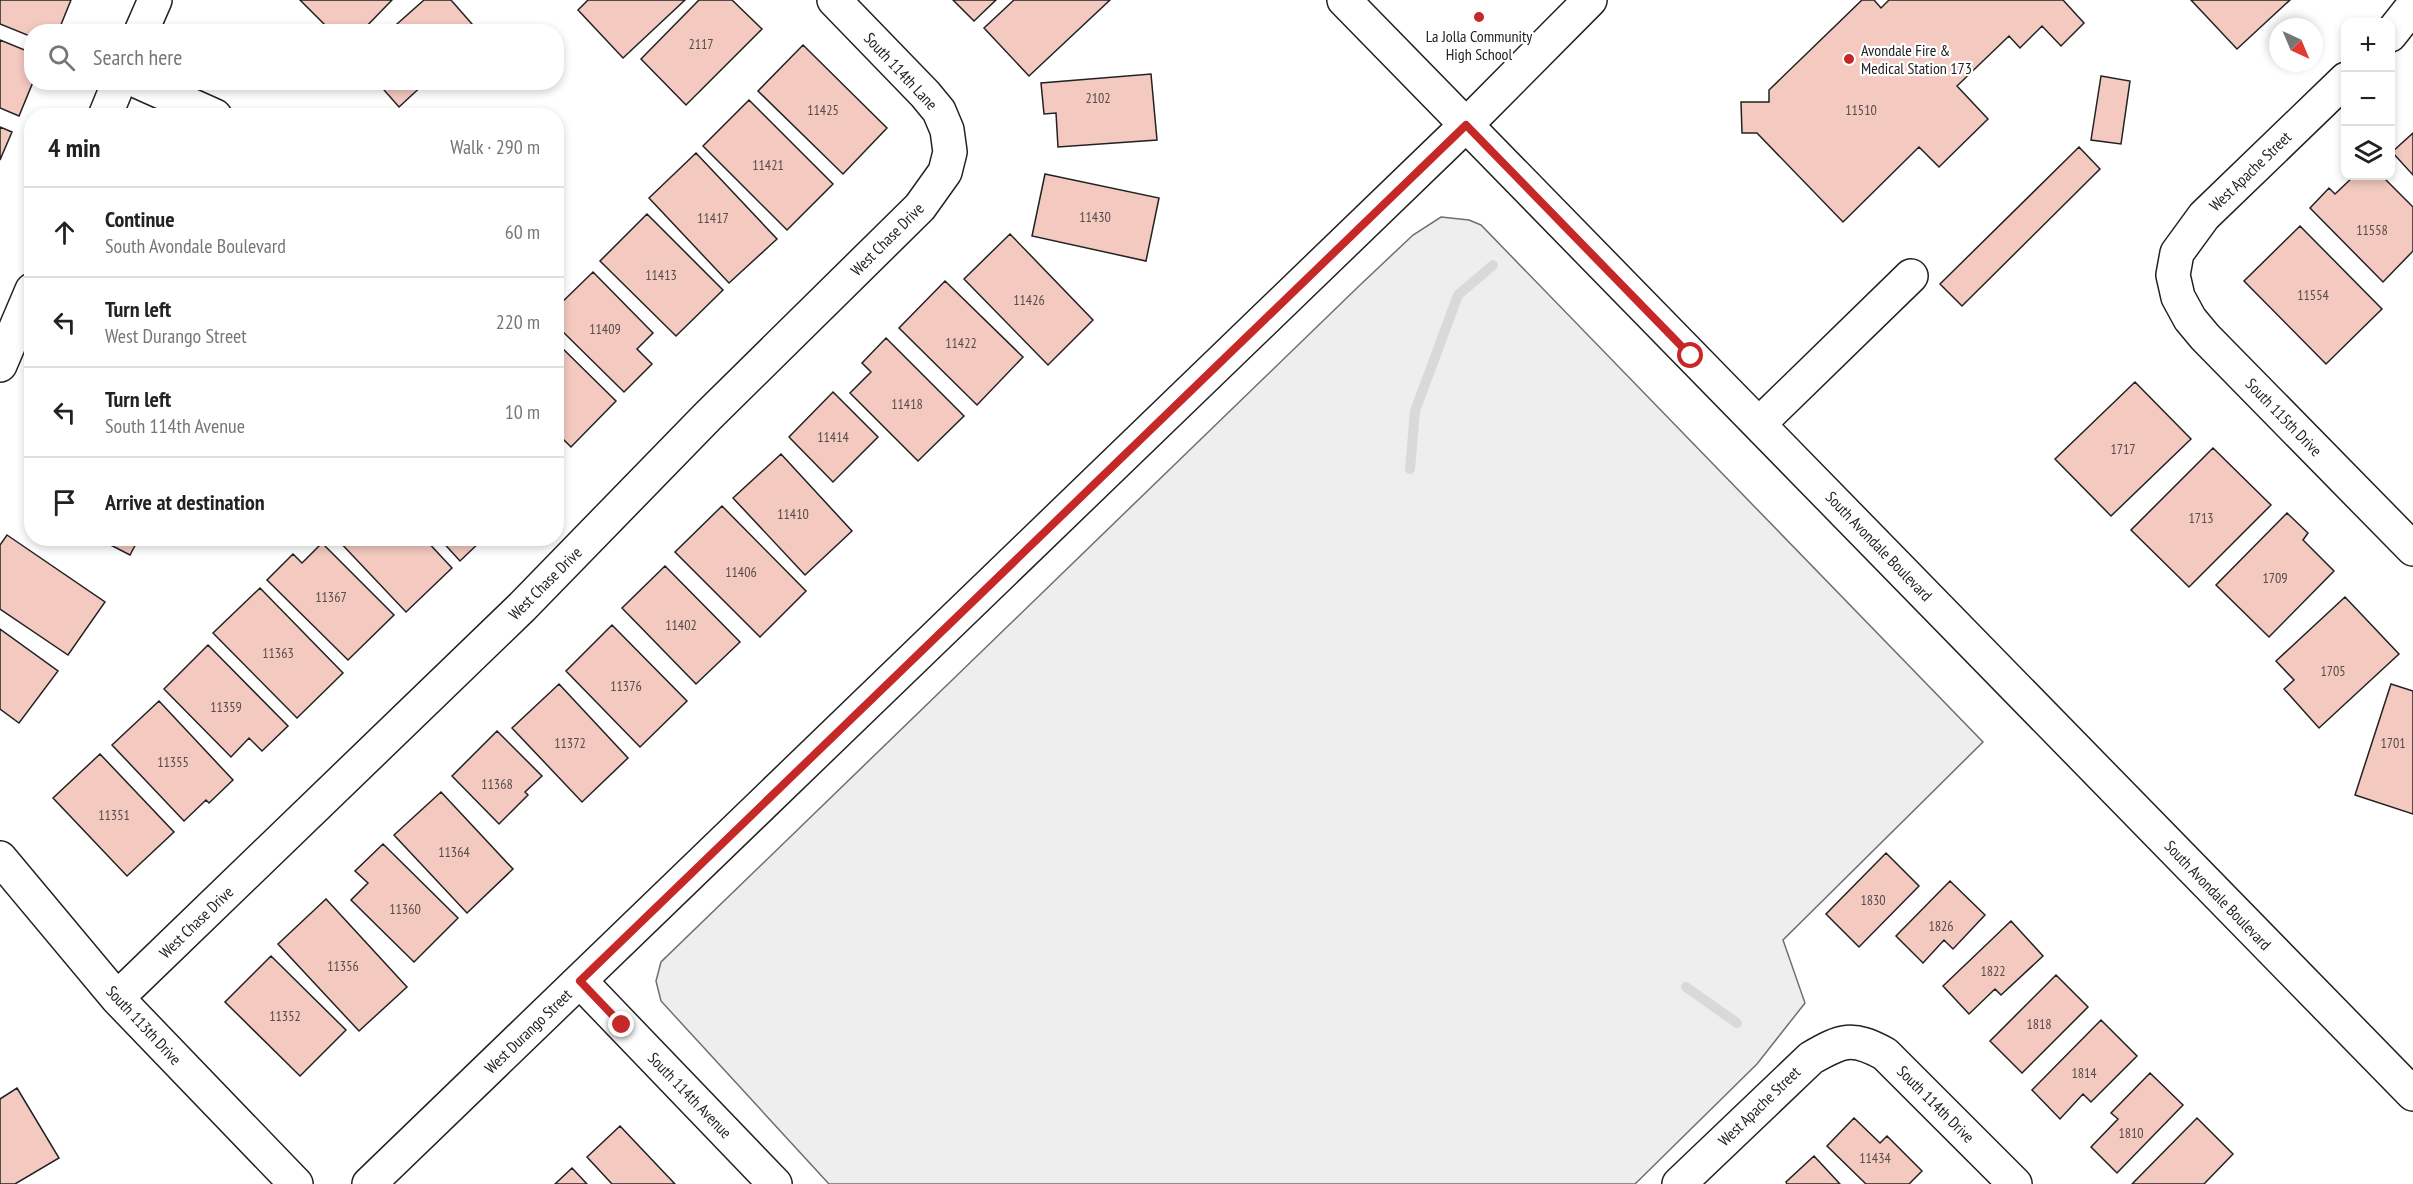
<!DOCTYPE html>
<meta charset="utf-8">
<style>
:root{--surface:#fff;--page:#f2f2f2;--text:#222;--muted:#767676;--line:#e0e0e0}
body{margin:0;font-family:"PT Sans Narrow",sans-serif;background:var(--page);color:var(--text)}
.controls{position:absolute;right:18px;top:18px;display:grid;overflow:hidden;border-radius:12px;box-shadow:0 3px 9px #0003}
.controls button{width:54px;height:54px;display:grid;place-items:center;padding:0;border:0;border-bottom:2px solid var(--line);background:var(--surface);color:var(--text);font:30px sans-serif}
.compass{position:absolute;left:2269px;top:18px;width:54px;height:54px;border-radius:50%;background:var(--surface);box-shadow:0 3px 9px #0003;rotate:136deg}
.stop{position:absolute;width:18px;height:18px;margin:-14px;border:4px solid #c62828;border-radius:50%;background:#fff}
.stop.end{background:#c62828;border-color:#fff;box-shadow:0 2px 6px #0008}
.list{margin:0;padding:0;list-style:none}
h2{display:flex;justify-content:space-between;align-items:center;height:78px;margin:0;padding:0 24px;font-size:26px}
h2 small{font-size:20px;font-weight:400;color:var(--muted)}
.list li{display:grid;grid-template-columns:39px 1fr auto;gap:18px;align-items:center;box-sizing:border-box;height:90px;padding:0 24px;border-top:2px solid var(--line)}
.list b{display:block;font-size:22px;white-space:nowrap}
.list p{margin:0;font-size:20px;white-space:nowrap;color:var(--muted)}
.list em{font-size:20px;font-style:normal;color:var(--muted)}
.icon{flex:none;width:33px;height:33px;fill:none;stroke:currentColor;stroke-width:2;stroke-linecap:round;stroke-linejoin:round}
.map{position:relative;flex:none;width:2413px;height:1184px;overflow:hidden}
.search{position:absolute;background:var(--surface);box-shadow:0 3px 9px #0003;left:24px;top:24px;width:540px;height:66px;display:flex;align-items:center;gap:15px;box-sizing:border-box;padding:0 21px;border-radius:24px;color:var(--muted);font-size:22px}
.panel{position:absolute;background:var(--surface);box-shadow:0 3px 9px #0003;left:24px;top:108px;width:540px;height:438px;border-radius:24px}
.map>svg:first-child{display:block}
.green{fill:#eee;stroke:#6f6f6f;stroke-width:1.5}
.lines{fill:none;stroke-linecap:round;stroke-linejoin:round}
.stream{stroke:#d9d9d9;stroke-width:10}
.building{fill:#f3c9c0;stroke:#222;stroke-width:1.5}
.minor-casing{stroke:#222;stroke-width:36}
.major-casing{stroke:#222;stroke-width:36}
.minor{stroke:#fff;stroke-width:33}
.major{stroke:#fff;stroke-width:33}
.route{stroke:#c62828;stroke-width:8}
.poi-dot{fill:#c62828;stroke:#fff;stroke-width:2}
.labels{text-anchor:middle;stroke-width:4.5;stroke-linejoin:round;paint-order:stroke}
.number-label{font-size:14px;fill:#564c4a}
.poi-label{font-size:16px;fill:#222;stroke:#fff}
.street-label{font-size:16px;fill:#222;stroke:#fff}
</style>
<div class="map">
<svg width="2413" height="1184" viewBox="0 0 2413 1184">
<rect width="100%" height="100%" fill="#fff"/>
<path class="green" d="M1441,217l28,3 12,5 502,517 -200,198 22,63 -48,61 -122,120h-806l-168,-183 -5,-20 5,-19 698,-676 54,-51z"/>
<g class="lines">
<path class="stream" d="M1410,469l5,-58 43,-116 35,-30
M1686,987l51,36"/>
</g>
<path class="building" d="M0,0h71l-13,32h-26v5l-32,-13z
M300,0h92l-31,32h-29z
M424,0h27l28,32h-91z
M588,0h97l-62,58 -45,-48z
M699,0h33l30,29 -76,76 -45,-46z
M953,0h43l-22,21z
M1014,0h96l-81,76 -45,-48z
M1862,0h12l7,8 8,-8h174l21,23 -23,23 -19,-20 -22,22 -11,-12 -52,50 31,33 -49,48 -20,-20 -76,75 -86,-89h-15l-1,-31h28v-12z
M2191,0h99l-53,49z
M0,40l32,13 1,29 -14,34 -19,-8z
M803,45l84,83 -44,46 -85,-83z
M1151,74l6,66 -99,7 -2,-34 -12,1 -3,-31z
M2101,76l29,5 -9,63 -30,-4z
M377,82h49l-27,25z
M749,100l84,84 -46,46 -84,-84z
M0,127l12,5 -12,28z
M2413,133v42l-21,-23z
M2079,147l21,22 -138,137 -22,-22z
M696,153l81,86 -48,44 -80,-85z
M1045,174l114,24 -13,63 -114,-25z
M2354,176h28l31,31v44l-30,31 -73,-74 19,-20 6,6z
M647,214l76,76 -47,46 -76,-75z
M2300,226l82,83 -56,55 -82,-83z
M1010,234l83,86 -45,45 -84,-86z
M593,272l60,61 -16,16 15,15 -28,28 -68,-67v-17z
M945,281l78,76 -46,48 -78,-77z
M886,338l78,78 -46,45 -68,-68 21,-21 -9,-9z
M556,342l60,59 -45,46 -15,-15z
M2135,382l56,57 -80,77 -56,-57z
M833,392l45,45 -45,45 -44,-45z
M2213,448l58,57 -82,82 -58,-57z
M781,454l71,77 -47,44 -72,-77z
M32,491v15l-6,-3z
M722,506l84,85 -46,46 -85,-85z
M2287,513l21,20 -5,7 31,31 -65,66 -53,-52z
M7,535l98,67 -37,53 -68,-46v-64z
M97,538h42l-9,17z
M336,538h88l28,30 -46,44z
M439,538h45l-24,23z
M322,543l72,72 -46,45 -81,-80 26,-26 9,9z
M665,566l75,76 -44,42 -74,-76z
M260,588l83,85 -46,45 -84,-85z
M2345,597l54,57 -80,74 -35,-39 10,-9 -18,-19z
M612,625l75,76 -47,46 -74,-76z
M0,629l58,42 -39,52 -19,-14z
M208,645l80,81 -26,25 -13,-13 -18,19 -67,-68z
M559,684l69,74 -46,44 -70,-74z
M2391,684l22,7v123l-58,-19z
M159,701l74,79 -24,23 -3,-3 -22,21 -72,-76z
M497,731l45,45 -17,16 3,3 -29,29 -47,-48z
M100,754l74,78 -47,44 -74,-78z
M441,792l72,77 -46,44 -73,-78z
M383,844l75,74 -44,44 -63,-62 17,-17 -13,-12z
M1886,853l33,33 -60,61 -33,-33z
M1950,881l35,34 -32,34 -9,-9 -21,23 -27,-27z
M326,899l81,88 -48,44 -81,-87z
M2011,921l32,35 -42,39 -6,-6 -26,25 -26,-28z
M271,956l75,74 -46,46 -75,-74z
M2056,975l32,32 -66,66 -32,-32z
M2101,1020l36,36 -46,46 -8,-8 -23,25 -28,-29z
M2150,1073l33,32 -66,68 -26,-26 27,-28 -7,-6z
M17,1088l42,70 -44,26h-15v-85z
M1854,1118l26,25 7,-7 35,35 -13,13h-43l-39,-38z
M2197,1118l36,36 -29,30h-72z
M620,1126l55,58h-63l-25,-27z
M1814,1156l26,28h-53l-1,-2z
M572,1168l15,16h-32z"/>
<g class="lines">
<defs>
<path id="minor" d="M141,32l14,-32
M2390,35l23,-29
M2346,79l-142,137 -27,37 -4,22 5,22 12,22 15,18 208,212
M139,82l76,34
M105,116l14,-34
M0,365l32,-75
M1759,424l152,-148
M0,858l117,140 179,186
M580,981l195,203
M117,998l405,-391 186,-191 212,-209 25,-35 5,-20 -3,-22 -8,-19 -14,-17 -91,-94
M369,1184l1097,-1059 124,-125
M1679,1184l132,-126c31,-18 41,-22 74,-4l130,130"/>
<path id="major" d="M1344,0l1069,1094"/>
</defs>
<use href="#minor" class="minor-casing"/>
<use href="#major" class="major-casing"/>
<use href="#minor" class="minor"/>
<use href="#major" class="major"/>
</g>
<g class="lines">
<path class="route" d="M622,1025l-42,-44 886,-856 225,231"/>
</g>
<g class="poi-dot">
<circle cx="1479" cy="17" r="6"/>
<circle cx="1849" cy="59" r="6"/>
</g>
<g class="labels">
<g class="number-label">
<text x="701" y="49">2117</text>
<text x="1098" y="103">2102</text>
<text x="823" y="115">11425</text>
<text x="1861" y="115">11510</text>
<text x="768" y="170">11421</text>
<text x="1095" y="222">11430</text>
<text x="713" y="223">11417</text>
<text x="2372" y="235">11558</text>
<text x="661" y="280">11413</text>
<text x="2313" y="300">11554</text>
<text x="1029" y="305">11426</text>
<text x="605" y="334">11409</text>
<text x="961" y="348">11422</text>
<text x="907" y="409">11418</text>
<text x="833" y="442">11414</text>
<text x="2123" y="454">1717</text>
<text x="793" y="519">11410</text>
<text x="2201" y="523">1713</text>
<text x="741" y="577">11406</text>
<text x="2275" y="583">1709</text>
<text x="331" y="602">11367</text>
<text x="681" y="630">11402</text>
<text x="278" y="658">11363</text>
<text x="2333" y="676">1705</text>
<text x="626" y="691">11376</text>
<text x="226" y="712">11359</text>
<text x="570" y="748">11372</text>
<text x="2393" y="748">1701</text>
<text x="173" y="767">11355</text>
<text x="497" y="789">11368</text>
<text x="114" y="820">11351</text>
<text x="454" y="857">11364</text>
<text x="1873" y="905">1830</text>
<text x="405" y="914">11360</text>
<text x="1941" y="931">1826</text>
<text x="343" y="971">11356</text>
<text x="1993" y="976">1822</text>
<text x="285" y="1021">11352</text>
<text x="2039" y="1029">1818</text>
<text x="2084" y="1078">1814</text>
<text x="2131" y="1138">1810</text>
<text x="1875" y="1163">11434</text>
</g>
<g class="poi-label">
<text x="1479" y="42">La Jolla Community<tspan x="1479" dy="18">High School</tspan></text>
<text x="1861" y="56" text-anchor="start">Avondale Fire &amp;<tspan x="1861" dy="18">Medical Station 173</tspan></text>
</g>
<g class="street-label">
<text transform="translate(901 71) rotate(47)" y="6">South 114th Lane</text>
<text transform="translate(2250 171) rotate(-44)" y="6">West Apache Street</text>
<text transform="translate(887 239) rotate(-45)" y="6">West Chase Drive</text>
<text transform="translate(2284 417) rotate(46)" y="6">South 115th Drive</text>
<text transform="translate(1879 546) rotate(46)" y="6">South Avondale Boulevard</text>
<text transform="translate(545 583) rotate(-45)" y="6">West Chase Drive</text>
<text transform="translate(2218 895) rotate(46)" y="6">South Avondale Boulevard</text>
<text transform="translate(196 922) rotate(-44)" y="6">West Chase Drive</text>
<text transform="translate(144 1025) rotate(47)" y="6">South 113th Drive</text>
<text transform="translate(528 1031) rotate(-44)" y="6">West Durango Street</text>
<text transform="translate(690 1095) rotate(46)" y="6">South 114th Avenue</text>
<text transform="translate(1936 1104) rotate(45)" y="6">South 114th Drive</text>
<text transform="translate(1759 1106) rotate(-44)" y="6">West Apache Street</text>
</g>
</g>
</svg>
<div class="controls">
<button>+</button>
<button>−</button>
<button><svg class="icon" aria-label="layers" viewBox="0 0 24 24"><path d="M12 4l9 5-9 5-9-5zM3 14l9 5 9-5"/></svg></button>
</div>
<svg class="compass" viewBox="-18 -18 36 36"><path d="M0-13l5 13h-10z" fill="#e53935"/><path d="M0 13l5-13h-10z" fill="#767676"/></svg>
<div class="stop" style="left:1691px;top:356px"></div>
<div class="stop end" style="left:622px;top:1025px"></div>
<div class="search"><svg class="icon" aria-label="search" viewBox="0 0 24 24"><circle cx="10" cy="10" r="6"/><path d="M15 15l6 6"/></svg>Search here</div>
<section class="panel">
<h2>4 min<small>Walk · 290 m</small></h2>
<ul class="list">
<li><svg class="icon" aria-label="ahead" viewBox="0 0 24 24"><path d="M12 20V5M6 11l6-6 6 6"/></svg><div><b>Continue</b><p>South Avondale Boulevard</p></div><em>60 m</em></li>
<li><svg class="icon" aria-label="left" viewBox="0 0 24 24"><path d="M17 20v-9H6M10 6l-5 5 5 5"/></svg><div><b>Turn left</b><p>West Durango Street</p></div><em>220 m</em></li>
<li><svg class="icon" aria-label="left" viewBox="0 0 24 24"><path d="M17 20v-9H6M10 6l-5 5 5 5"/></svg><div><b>Turn left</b><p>South 114th Avenue</p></div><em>10 m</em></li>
<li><svg class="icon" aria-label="arrive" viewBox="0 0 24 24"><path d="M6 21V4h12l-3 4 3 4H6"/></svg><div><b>Arrive at destination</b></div></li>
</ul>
</section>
</div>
